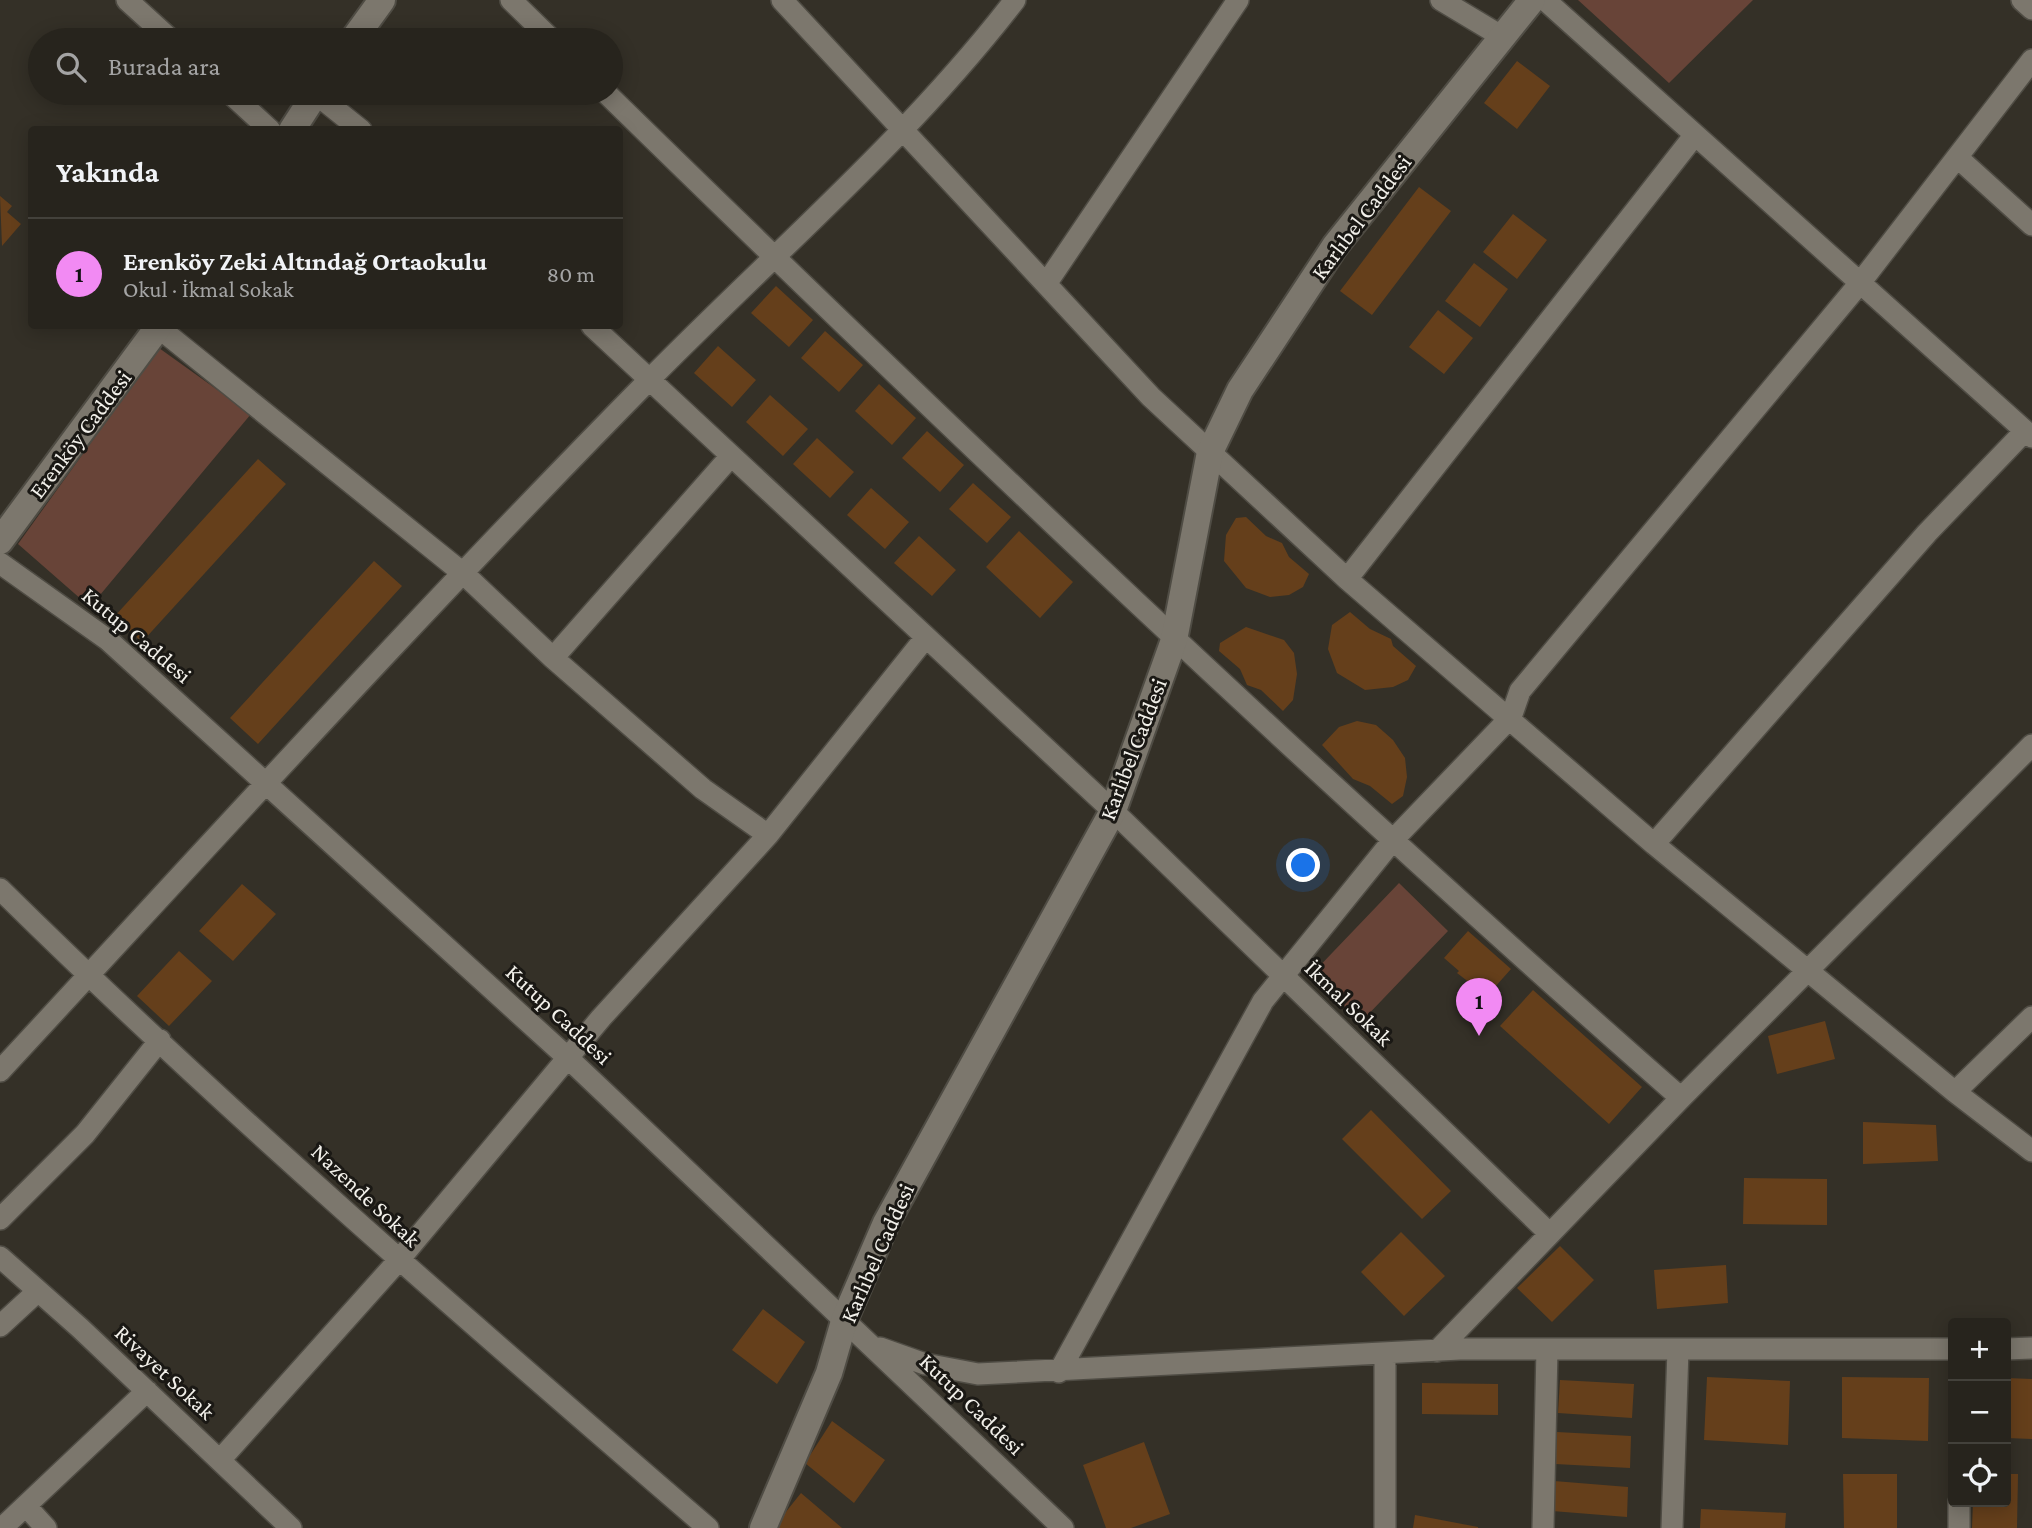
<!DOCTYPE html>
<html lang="tr">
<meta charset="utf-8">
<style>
:root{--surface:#27241d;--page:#2f2c26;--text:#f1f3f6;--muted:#a4a4a4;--line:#43413b;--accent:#f28af3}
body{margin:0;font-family:"Crimson Pro",serif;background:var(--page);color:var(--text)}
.controls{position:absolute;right:21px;bottom:21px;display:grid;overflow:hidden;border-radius:7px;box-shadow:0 4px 18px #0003}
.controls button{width:63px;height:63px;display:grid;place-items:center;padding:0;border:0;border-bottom:2px solid var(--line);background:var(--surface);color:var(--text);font:35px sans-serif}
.you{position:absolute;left:1304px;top:866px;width:24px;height:24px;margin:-18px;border:5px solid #fff;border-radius:50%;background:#1a73e8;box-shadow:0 0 0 10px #1a73e833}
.badge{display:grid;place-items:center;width:46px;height:46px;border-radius:50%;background:var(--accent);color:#111;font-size:23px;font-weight:700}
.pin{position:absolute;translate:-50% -58px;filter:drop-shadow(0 2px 4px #0008)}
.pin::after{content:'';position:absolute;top:37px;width:24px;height:21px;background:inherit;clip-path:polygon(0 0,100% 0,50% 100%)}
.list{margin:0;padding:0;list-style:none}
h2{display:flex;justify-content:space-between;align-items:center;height:91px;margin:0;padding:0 28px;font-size:30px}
h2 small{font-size:23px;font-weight:400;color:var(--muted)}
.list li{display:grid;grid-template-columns:46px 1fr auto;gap:21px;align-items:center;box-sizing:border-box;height:112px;padding:0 28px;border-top:2px solid var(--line)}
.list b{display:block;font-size:26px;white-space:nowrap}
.list p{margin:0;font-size:23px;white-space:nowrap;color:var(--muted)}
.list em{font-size:23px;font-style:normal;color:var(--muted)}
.icon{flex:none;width:38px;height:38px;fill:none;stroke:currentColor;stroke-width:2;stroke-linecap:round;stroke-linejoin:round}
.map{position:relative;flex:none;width:2032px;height:1528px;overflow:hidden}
.search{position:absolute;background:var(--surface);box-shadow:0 4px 18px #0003;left:28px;top:28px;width:595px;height:77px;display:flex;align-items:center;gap:18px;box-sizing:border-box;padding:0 24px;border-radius:38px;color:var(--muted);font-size:26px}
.panel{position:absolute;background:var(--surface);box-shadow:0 4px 18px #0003;left:28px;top:126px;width:595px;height:203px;border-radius:7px}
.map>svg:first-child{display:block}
.green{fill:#684438}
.building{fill:#653f1b}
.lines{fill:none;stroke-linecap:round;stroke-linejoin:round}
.minor-casing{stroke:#4f4c44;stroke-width:24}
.tertiary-casing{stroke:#4f4c44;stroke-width:30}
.minor{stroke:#7c776d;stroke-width:21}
.tertiary{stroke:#7c776d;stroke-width:26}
.labels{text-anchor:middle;stroke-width:6;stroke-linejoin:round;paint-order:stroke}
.street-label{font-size:23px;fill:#f2f0ea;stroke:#1a1814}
</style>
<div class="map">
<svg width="2032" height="1528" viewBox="0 0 2032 1528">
<rect width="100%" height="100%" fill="#343027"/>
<path class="green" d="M1578,0h175l-84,83z
M159,348l92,66 -161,193 -72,-63z
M1399,883l49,48 -87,91 -50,-47z"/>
<path class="building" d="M1517,61l33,25 -33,43 -33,-26z
M1419,187l32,24 -79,104 -32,-24z
M0,196l12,10 -5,6 14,12 -19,22z
M1513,214l34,26 -30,39 -34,-27z
M1474,263l34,26 -28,38 -35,-26z
M776,286l37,34 -24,27 -38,-34z
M1438,310l35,28 -29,36 -35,-27z
M825,331l38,34 -24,27 -38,-34z
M718,346l38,34 -24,27 -38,-34z
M879,384l37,34 -24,27 -37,-34z
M770,395l38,34 -25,27 -37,-34z
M927,431l37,34 -24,27 -38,-34z
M817,438l37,34 -24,26 -37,-34z
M258,459l28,25 -144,158 -28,-25z
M973,483l38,34 -24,26 -38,-34z
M871,488l38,34 -24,27 -38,-34z
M1246,517l20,19 16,7 7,14 20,17 -6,13 -14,8 -19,2 -24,-9 -22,-27 2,-26 10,-17z
M1019,531l54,51 -33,36 -54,-51z
M919,536l37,34 -24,26 -38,-33z
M374,561l28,25 -144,158 -28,-26z
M1350,612l20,17 21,10 2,7 23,20 -8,14 -15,7 -28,3 -28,-17 -9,-24 4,-24z
M1246,627l38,13 10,13 3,21 -4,26 -10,11 -22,-21 -14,-5 -7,-16 -21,-18 1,-8z
M1357,721l19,4 17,15 12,18 2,19 -4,19 -11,8 -22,-18 -17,-7 -31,-34 17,-18z
M242,884l34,30 -43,47 -34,-30z
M1468,931l43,38 -24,27 -30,-23 2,-2 -15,-13z
M179,951l33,30 -43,45 -32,-30z
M1533,990l109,97 -33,37 -109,-98z
M1825,1021l10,38 -58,15 -9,-38z
M1371,1110l80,81 -29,28 -80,-80z
M1863,1122l73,3 2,36 -75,3z
M1744,1178l83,1v46l-84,-1z
M1401,1232l44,44 -41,40 -43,-44z
M1560,1246l34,34 -42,42 -35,-34z
M1726,1265l2,38 -71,6 -3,-39z
M763,1309l42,33 -28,42 -45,-34z
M1707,1377l83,4 -2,64 -84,-5z
M1842,1377l87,1 -1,63 -86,-3z
M2006,1378l26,1v60l-26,-1z
M1560,1380l74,4 -2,34 -74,-5z
M1422,1383l76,1v31l-76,-1z
M832,1421l53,39 -31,43 -49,-40z
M1557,1432l74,4 -1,32 -75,-4z
M1144,1442l26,72 -39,14h-25l-23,-63z
M1843,1474h54v54h-53z
M2006,1474h12l-1,54h-45l1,-26h33z
M1554,1481l74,6 -1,30 -75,-6z
M801,1493l41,35h-69z
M1701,1509l85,4 -1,15h-85z
M1415,1515l63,12v1h-65z"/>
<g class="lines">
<defs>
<path id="minor" d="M127,0l44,40
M511,0l41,40
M782,0l369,397 196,182 307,265 301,248 77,59
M1441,0l60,36
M1545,0l487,437
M2022,0l10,9
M230,93l40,37
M606,93c351,343 706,681 1075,1005
M316,94l45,36
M1957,157l75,68
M1046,284l192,-284
M592,326l521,485 436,422
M158,327l306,247 89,84 150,131 65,46
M0,563l108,77 460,418 495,470
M1347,579l347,-443
M553,658l178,-202
M1654,844l273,-311 98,-102
M0,889c226,223 467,431 708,639
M0,1071c215,-232 428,-467 650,-692 123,-125 258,-240 365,-379
M1955,1092l77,-75
M0,1219l85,-85 75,-94
M0,1257l80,71 211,200
M0,1326l38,-35
M880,1348l45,16 53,10 482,-25h493
M2006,1349l26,-1
M1437,1351l244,-253 351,-353
M1059,1372l204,-371 130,-161 118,-123 9,-26 340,-408 172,-223
M220,1460l178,-199 203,-243 167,-183 158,-198
M26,1506l20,22
M2,1528l145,-137
M1385,1528v-174
M1543,1528l4,-179
M1672,1528l6,-179
M1959,1528v-26"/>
<path id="tertiary" d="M353,40l29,-40
M292,130l24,-37
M0,541l159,-215
M763,1528l66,-155 16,-55 41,-95 227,-412 61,-171 36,-188 30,-62 95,-144 197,-246"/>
</defs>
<use href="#minor" class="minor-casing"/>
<use href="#tertiary" class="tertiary-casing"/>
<use href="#minor" class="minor"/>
<use href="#tertiary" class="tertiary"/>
</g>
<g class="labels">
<g class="street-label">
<text transform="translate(1361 217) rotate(-53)" y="8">Karlıbel Caddesi</text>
<text transform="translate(80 434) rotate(-53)" y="8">Erenköy Caddesi</text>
<text transform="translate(137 635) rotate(40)" y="8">Kutup Caddesi</text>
<text transform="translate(1133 749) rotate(-69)" y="8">Karlıbel Caddesi</text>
<text transform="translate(1349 1003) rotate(44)" y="8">İkmal Sokak</text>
<text transform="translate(559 1014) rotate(43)" y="8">Kutup Caddesi</text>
<text transform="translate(366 1195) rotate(43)" y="8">Nazende Sokak</text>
<text transform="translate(877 1253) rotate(-66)" y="8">Karlıbel Caddesi</text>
<text transform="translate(165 1372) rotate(43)" y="8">Rivayet Sokak</text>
<text transform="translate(972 1404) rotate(44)" y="8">Kutup Caddesi</text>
</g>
</g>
</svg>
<div class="controls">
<button>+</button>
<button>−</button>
<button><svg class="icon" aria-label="locate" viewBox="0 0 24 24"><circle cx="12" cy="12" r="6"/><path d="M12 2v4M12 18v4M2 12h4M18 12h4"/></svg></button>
</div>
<div class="you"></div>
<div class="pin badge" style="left:1479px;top:1036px">1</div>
<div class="search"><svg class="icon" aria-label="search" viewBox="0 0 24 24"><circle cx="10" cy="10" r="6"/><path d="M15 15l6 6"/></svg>Burada ara</div>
<section class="panel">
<h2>Yakında<small></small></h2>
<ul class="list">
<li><span class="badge">1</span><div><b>Erenköy Zeki Altındağ Ortaokulu</b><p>Okul · İkmal Sokak</p></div><em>80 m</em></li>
</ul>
</section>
</div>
